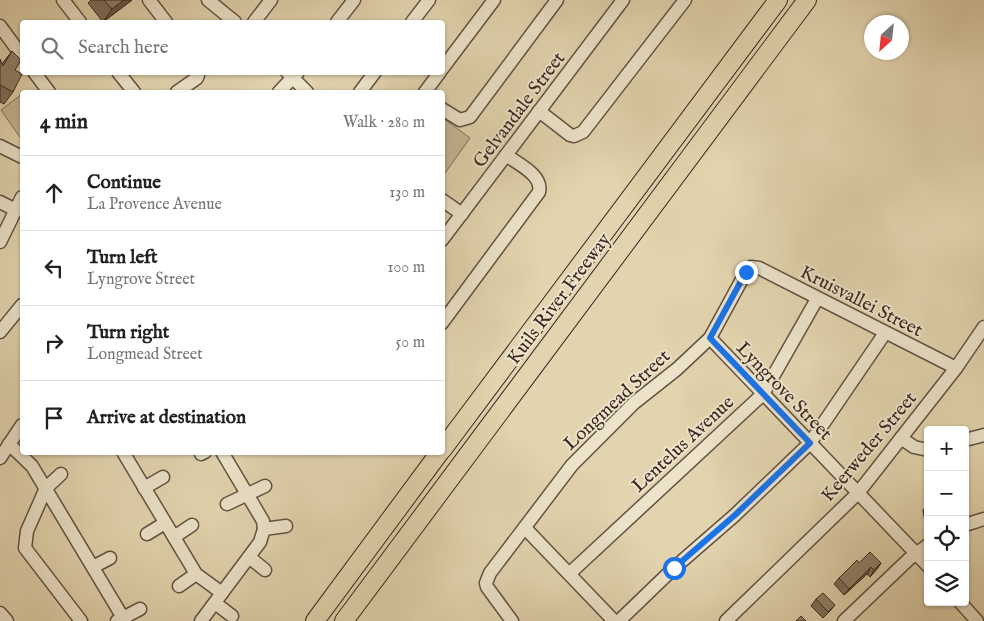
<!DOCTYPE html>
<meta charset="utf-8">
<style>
body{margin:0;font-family:"IM FELL English",serif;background:#f6f6f6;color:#202124}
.controls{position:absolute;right:15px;bottom:15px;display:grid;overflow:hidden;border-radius:5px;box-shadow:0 1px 4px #0004}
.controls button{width:45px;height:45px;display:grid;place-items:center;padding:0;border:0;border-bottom:1px solid #e0e0e0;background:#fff;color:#202124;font:25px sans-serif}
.compass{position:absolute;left:864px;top:15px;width:45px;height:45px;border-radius:50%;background:#fff;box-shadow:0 1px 4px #0004;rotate:207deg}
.stop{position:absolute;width:15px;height:15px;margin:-11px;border:4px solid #1a73e8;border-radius:50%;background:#fff}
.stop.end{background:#1a73e8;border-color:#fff;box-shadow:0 1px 5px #0008}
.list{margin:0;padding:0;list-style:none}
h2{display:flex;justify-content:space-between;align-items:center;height:65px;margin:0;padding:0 20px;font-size:21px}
h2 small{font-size:16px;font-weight:400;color:#757577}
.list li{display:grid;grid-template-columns:32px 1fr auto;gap:15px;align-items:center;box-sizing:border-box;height:75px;padding:0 20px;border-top:1px solid #e0e0e0}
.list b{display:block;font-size:19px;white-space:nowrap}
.list p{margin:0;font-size:16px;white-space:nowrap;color:#757577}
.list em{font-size:16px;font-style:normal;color:#757577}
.icon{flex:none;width:28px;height:28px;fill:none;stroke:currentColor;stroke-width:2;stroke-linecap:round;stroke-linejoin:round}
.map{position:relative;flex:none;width:984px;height:621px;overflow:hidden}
.search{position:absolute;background:#fff;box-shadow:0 1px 4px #0004;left:20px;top:20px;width:425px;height:55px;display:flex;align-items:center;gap:12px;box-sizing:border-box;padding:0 18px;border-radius:5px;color:#757577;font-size:19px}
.panel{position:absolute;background:#fff;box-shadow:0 1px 4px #0004;left:20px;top:90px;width:425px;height:365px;border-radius:5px}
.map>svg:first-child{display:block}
</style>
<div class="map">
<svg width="984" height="621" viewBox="0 0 984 621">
<rect width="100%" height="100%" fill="#e2d4ae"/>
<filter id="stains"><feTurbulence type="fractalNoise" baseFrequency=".004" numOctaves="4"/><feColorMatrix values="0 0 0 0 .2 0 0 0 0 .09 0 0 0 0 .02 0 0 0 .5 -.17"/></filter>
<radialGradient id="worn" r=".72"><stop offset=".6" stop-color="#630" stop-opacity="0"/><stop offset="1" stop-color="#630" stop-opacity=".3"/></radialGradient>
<g fill="#c5b796" stroke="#7e6f5c">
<path d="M 22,94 L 22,140 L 1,110 Z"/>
<path d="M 443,118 L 470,138 L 443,176 Z"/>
</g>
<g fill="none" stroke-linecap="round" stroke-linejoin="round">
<g stroke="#625244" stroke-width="15">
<g id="minor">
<path d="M 63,0 L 80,22"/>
<path d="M 149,0 L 166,22"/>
<path d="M 208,0 L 235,22"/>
<path d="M 254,22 L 271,0"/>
<path d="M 337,22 L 354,0"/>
<path d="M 412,22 L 429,0"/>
<path d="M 0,26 L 22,56"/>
<path d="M 442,69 L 494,0"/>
<path d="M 34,72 L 49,92"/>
<path d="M 118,72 L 134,92"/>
<path d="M 287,72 L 307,92"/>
<path d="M 177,92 L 197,78 L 199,72"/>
<path d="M 279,92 L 298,72"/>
<path d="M 360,92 L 375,72"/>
<path d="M 425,92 L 440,72"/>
<path d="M 442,109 L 460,120 L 470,117 L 557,0"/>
<path d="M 539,111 L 570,135 L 574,136 L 583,132 L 685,0"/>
<path d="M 0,146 L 22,157"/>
<path d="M 442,200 L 462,214"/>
<path d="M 0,202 L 16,210"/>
<path d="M 442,240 L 623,0"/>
<path d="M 0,242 L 22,197"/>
<path d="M 442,323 L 539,192 C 543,175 518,164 506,155"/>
<path d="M 0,332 L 22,305"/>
<path d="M 710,338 L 928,566"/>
<path d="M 901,438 L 914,447 L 928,450"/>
<path d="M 965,440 L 984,435"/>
<path d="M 9,444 L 32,466 L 125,621"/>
<path d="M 123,452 L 196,574 L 222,593"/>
<path d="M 201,454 L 205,452"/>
<path d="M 0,458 L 22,425"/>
<path d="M 61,474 L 46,488 L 27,531 L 25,548 L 81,621"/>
<path d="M 144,488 L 163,477"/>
<path d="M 227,504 L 265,486"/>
<path d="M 965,525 L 984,519"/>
<path d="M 525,528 L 614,621"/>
<path d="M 264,529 L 286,526"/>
<path d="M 147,534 L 165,523"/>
<path d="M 174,537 L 192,525"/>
<path d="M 249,557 L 265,570"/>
<path d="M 93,567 L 110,558"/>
<path d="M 569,574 L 763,394 L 817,299"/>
<path d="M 179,586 L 196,574"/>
<path d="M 960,602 L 977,621"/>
<path d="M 215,603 L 232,616"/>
<path d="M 0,613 L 7,621"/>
<path d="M 117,621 L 140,609"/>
<path d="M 201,621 L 260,542 L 264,529 L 263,521 L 222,452"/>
<path d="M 512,621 L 487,587 L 486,583 L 490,573 L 572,465 L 634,403 L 677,369 L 710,338 L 746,272 L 751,267 L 759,268 L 956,368"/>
<path d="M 619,621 L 674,568 L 735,515 L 810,443 L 885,333"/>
<path d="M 726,621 L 858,493 L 956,368 L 984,327"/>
<path d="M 844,621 L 909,559 L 928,545"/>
</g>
</g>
<g stroke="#382721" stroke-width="20">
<g id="highway">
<path d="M 442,450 L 778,0"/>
<path d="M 315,621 L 440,452"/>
<path d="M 344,621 L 807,0"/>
</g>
</g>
<use href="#minor" stroke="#ece3ca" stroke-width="12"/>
<use href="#highway" stroke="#e2d4ae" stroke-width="18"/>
</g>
<g fill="#7c6f5b" stroke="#382721">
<path d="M 91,0 L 132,0 L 103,22 L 88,3 Z"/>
<path d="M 12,51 L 15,70 L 13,92 L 4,104 L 0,102 L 0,59 L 2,64 Z"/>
<path d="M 928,504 L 928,522 L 925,522 L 923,510 Z"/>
<path d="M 859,563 L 881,563 L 877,569 L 870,577 L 867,574 L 844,595 L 834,584 L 839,578 Z"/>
<path d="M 816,599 L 835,605 L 830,611 L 823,618 L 811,606 Z"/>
</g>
<g fill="#655a4a" stroke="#382721">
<path d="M 124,0 L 132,0 L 103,22 L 112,9 Z"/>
<path d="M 881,563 L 877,569 L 870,577 L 874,570 Z"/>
<path d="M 871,567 L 867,574 L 844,595 L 849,589 Z"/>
</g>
<g fill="#90816a" stroke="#382721">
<path d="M 104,0 L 124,0 L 112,9 Z"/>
<path d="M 12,51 L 21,60 L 15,70 L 22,74 L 13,92 L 0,85 L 0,59 L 3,66 Z"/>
<path d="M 870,552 L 881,563 L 874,570 L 871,567 L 849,589 L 839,578 L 857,560 L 859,563 Z"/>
<path d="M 823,593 L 835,605 L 828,612 L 816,599 Z"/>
<path d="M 801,616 L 806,621 L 796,621 Z"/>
</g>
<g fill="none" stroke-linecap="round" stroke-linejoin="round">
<path stroke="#1a73e8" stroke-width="6" d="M 674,568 L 735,515 L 810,443 L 710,338 L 746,272"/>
</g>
<g text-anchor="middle" stroke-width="4" stroke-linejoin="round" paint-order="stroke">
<g font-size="19" fill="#382721" stroke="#ece3ca">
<text transform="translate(518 109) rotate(-53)" y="7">Gelvandale Street</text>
<text transform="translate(558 298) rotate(-53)" y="7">Kuils River Freeway</text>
<text transform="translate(862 300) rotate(27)" y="7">Kruisvallei Street</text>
<text transform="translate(785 390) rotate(46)" y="7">Lyngrove Street</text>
<text transform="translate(616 399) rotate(-43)" y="7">Longmead Street</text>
<text transform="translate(682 443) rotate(-43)" y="7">Lentelus Avenue</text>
<text transform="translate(868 446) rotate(-50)" y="7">Keerweder Street</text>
</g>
</g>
<rect width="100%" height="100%" filter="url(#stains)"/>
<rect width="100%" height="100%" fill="url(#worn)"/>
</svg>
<div class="controls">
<button>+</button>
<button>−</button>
<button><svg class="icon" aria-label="locate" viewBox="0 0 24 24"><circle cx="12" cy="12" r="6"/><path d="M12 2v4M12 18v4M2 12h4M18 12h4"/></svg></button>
<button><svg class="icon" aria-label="layers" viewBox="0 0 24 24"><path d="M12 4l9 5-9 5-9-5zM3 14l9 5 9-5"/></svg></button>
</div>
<svg class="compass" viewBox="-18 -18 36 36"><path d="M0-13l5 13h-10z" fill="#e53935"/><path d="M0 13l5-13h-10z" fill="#757577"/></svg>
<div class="stop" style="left:674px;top:568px"></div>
<div class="stop end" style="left:746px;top:272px"></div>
<div class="search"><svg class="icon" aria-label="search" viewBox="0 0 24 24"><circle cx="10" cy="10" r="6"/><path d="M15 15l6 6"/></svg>Search here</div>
<section class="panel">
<h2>4 min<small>Walk · 280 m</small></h2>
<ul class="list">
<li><svg class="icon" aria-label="ahead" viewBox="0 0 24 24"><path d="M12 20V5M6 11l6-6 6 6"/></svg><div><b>Continue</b><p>La Provence Avenue</p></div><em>130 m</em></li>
<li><svg class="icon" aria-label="left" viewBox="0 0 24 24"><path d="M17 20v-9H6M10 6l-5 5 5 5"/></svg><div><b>Turn left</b><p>Lyngrove Street</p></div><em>100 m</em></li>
<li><svg class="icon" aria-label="right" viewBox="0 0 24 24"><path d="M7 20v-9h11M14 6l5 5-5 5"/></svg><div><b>Turn right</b><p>Longmead Street</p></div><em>50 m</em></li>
<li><svg class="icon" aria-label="arrive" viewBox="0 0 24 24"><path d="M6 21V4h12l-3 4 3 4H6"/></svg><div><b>Arrive at destination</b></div></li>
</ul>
</section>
</div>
